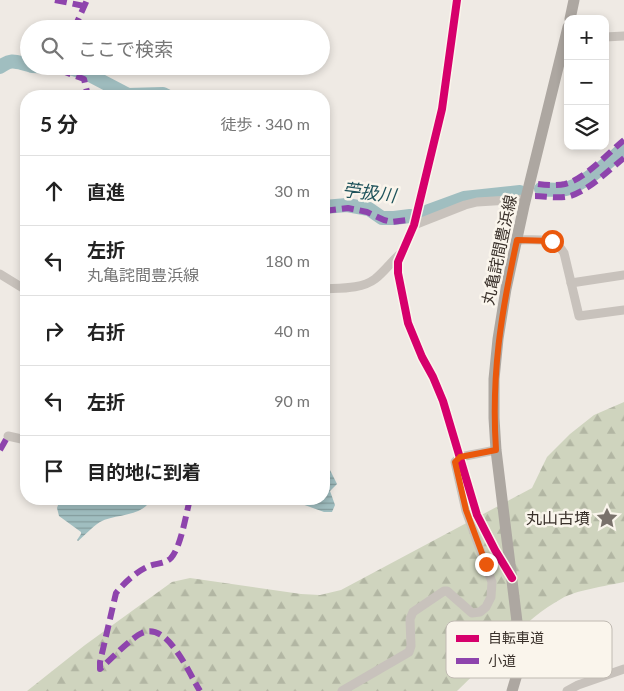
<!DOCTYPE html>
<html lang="ja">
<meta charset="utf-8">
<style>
body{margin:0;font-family:Lato,"Noto Sans JP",sans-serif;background:#f2f2f2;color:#222}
.controls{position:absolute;right:15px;top:15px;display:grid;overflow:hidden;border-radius:10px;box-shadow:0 2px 8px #0003}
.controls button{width:45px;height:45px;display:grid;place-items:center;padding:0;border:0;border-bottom:1px solid #e0e0e0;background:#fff;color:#222;font:25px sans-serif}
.stop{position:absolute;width:15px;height:15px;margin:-11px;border:4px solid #ea580c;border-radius:50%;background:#fff}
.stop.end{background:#ea580c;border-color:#fff;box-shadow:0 1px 5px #0008}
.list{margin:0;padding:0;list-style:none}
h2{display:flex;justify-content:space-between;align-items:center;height:65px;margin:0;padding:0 20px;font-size:21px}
h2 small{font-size:16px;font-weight:400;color:#767676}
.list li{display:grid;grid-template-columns:32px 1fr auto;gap:15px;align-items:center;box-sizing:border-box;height:70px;padding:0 20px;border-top:1px solid #e0e0e0}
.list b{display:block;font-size:19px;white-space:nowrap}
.list p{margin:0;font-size:16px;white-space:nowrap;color:#767676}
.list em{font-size:16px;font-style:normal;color:#767676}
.icon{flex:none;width:28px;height:28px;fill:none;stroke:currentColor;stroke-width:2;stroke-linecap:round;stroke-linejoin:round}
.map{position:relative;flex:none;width:624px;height:691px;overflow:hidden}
.search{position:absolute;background:#fff;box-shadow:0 2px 8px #0003;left:20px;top:20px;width:310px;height:55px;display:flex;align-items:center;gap:12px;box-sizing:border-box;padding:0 18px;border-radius:28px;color:#767676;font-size:19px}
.panel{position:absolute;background:#fff;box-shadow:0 2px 8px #0003;left:20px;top:90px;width:310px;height:415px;border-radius:20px}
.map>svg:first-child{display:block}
</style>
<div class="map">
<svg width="624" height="691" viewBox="0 0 624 691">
<defs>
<pattern id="forest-firs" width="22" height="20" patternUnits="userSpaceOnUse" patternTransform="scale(1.25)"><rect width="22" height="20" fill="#cfd4be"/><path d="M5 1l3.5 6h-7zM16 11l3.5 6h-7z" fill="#b2b6a3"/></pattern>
<pattern id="water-rules" width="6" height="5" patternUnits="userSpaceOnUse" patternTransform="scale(1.25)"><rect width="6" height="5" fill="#a0bec0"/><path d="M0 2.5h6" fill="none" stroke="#839b9c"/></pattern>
</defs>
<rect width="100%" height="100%" fill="#efeae4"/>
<path fill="url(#forest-firs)" d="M 624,402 L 624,582 C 606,586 576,590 561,599 C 524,619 488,662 457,691 L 27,691 L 85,645 L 172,582 L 190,578 L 301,594 L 320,595 L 341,590 L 532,488 L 547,457 L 570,434 L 594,415 Z"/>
<g fill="url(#water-rules)">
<path d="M 324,458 L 337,484 L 330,491 L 335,505 L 332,512 L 324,512 L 288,499 L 324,499 Z"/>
<path d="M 60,499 L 150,499 L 150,501 C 141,517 114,514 100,522 C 92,527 85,535 78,541 L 77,540 L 81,534 L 81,532 L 59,516 L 57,508 Z"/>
</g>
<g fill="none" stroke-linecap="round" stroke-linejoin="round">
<g stroke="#a0bec0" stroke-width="14">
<path d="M 32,66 L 70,68 L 86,73 L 128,95 L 163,94 L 167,96"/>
<path d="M 0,67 C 12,58 16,62 29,65"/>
<path d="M 541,189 C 550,190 560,191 569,188 C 589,181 608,162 624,148"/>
<path d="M 324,207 L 347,205 L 369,209 L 382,218 L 394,218 L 410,216"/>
<path d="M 423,213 L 464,198 L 520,192"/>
</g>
<g stroke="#c8c2bc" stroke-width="9">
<path d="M 457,0 L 442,109 L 414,225 L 398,262 L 398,273 L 408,323 L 422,357 L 433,377 L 443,401 L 477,515 L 495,550 L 511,575"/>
<path d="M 605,37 L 624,36"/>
<path d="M 414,225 L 465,205 L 477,202 L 526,199"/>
<path d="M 517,240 C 534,240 554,236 564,253 L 579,316 L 624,310"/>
<path d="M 0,274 L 26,290"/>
<path d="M 571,283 L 624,275"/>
<path d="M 324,289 C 340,288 362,289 375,279 C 384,272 392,261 401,253"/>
<path d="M 8,436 L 26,440"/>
<path d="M 342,691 L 409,652 L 411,646 L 410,619 L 413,612 L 444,591 L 447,591 L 472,613 L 480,612 L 486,607 L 491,597 L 492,582 L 466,511 L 455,462 L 460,457 L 496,450"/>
<path d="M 567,691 L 578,685 L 624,669"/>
</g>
<g stroke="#ada7a1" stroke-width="11">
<path d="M 570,19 L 574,0"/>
<path d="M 512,691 L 518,671 L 519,638 L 496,450 L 494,418 L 494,379 L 498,339 L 506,289 L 524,206 L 568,27"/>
</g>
<g stroke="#8e44ad" stroke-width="6" stroke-dasharray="12 6" stroke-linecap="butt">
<path d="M 55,0 L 84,6"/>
<path d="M 74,29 L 87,0"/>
<path d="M 65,66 L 65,72 L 84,79 L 88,96"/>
<path d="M 538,184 C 546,185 556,186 565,184 C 585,179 608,153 624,140"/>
<path d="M 535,196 C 546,196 558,199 570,196 C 588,191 609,170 624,158"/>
<path d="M 324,211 L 348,208 L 367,212 L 384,220 L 392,222 L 415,219"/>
<path d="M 0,450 L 8,436"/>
<path d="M 190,499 C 186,514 181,547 171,558 C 165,564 157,563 149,566 C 137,571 124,583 116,593 L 100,662 L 100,669 C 110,660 132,637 142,633 C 168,621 189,674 200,691"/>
</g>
<g stroke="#faf5ec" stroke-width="11">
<path id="cycleway" d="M 457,0 L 442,109 L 414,225 L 398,262 L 398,273 L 408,323 L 422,357 L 433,377 L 443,401 L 477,515 L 495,550 L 512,578"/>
</g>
<use href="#cycleway" stroke="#d6006c" stroke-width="8"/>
</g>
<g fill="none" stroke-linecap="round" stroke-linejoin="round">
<path stroke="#ea580c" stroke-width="6" d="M 486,564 L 466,510 L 455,462 L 460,457 L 496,450 C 491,375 501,313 517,240 L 552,241"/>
</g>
<defs>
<g id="sight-bare" transform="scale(1.725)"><path d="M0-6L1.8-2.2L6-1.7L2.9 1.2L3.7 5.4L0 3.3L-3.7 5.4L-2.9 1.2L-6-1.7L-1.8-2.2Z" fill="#79716b" stroke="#faf5ec" stroke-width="2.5" paint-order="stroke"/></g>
</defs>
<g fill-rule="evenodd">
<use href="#sight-bare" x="607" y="518"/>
</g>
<g text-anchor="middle" stroke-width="5" stroke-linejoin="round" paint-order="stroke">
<g font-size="16" fill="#39302a" stroke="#faf5ec">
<text transform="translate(499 250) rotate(-78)" y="6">丸亀詫間豊浜線</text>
</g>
<g font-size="16" fill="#39302a" stroke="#faf5ec" text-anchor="end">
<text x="590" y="524">丸山古墳</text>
</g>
<g font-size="18" font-style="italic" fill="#1f535b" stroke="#faf5ec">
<text transform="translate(369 193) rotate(7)" y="6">苧扱川</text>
</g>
</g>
<rect x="446" y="621" width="166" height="57" rx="8" fill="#faf5ec" stroke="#c0bab2" stroke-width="1"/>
<rect x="456" y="635" width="23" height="7" fill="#d6006c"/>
<rect x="456" y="658" width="23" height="6" fill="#8e44ad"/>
<g font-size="14" fill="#39302a">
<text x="488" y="643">自転車道</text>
<text x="488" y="666">小道</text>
</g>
</svg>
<div class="controls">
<button>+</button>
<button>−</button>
<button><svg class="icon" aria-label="layers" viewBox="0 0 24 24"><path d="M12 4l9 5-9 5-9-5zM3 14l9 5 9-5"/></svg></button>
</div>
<div class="stop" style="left:552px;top:241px"></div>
<div class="stop end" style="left:486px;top:564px"></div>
<div class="search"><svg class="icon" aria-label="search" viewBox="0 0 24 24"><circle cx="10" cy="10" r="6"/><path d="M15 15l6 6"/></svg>ここで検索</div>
<section class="panel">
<h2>5 分<small>徒歩 · 340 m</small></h2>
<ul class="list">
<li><svg class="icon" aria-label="ahead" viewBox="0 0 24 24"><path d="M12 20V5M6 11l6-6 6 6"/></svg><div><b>直進</b></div><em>30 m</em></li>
<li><svg class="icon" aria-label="left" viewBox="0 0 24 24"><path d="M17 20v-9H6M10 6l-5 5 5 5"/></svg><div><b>左折</b><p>丸亀詫間豊浜線</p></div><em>180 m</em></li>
<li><svg class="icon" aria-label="right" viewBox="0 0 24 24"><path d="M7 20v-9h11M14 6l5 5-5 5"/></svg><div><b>右折</b></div><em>40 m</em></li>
<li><svg class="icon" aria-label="left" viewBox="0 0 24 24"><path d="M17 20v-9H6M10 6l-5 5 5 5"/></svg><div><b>左折</b></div><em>90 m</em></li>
<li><svg class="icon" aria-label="arrive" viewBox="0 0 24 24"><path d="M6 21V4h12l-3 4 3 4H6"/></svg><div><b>目的地に到着</b></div></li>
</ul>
</section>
</div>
